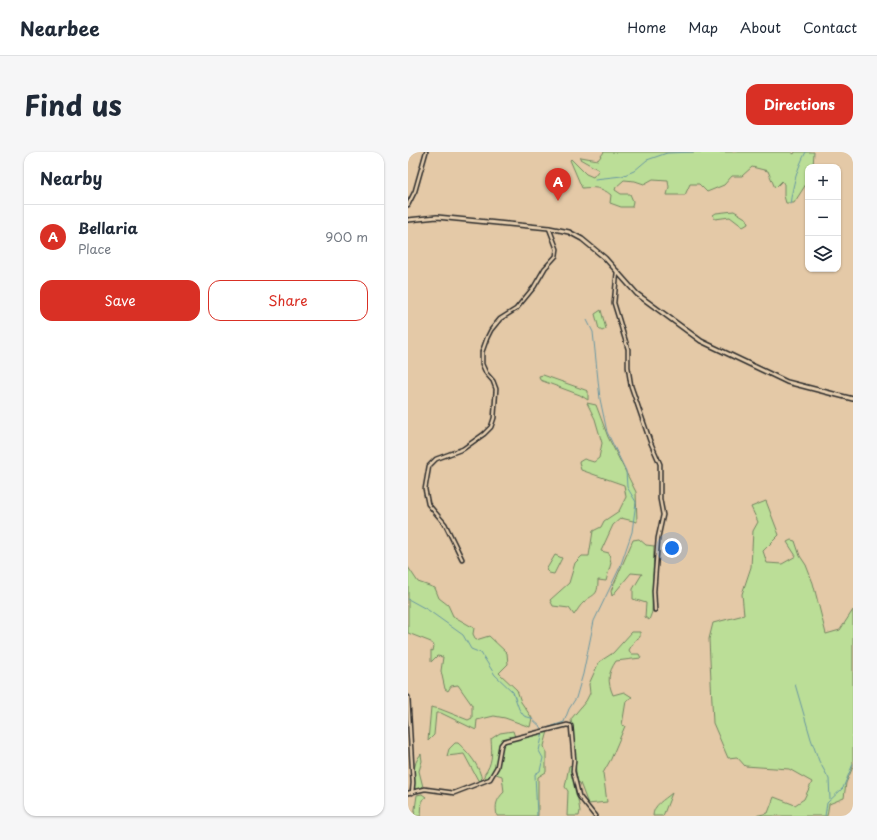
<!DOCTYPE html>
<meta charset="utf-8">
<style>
body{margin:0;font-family:"Playpen Sans",sans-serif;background:#f6f6f7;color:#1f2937}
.controls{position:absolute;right:12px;top:12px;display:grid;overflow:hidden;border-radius:8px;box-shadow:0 1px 3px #0004}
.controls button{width:36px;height:36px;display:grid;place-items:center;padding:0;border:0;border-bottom:1px solid #e0e1e3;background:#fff;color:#1f2937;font:20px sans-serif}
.you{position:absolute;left:264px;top:396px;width:14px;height:14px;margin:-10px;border:3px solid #fff;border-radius:50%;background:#1a73e8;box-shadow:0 0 0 6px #1a73e833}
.badge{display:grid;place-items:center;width:26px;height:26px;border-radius:50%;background:#d93025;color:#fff;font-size:13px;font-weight:700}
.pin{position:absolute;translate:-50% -33px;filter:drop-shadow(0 1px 2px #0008)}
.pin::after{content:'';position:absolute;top:21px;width:14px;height:12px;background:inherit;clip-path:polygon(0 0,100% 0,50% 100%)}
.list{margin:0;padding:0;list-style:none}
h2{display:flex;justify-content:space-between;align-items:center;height:52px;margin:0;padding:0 16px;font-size:17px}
h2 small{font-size:13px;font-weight:400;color:#747a83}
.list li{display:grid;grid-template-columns:26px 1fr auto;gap:12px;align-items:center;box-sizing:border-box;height:64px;padding:0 16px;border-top:1px solid #e0e1e3}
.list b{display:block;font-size:15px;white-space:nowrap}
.list p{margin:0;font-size:13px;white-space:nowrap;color:#747a83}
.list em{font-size:13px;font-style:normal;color:#747a83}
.actions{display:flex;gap:8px;padding:12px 16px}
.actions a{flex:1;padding:9px 0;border:1px solid #d93025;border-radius:12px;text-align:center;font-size:14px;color:#d93025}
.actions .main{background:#d93025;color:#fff}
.icon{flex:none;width:22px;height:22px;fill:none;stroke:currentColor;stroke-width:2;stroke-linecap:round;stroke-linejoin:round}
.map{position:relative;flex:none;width:445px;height:664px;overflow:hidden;border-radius:12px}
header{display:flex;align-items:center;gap:24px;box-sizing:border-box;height:56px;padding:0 20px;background:#fff;border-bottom:1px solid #e0e1e3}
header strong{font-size:19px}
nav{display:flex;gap:22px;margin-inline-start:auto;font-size:14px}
.intro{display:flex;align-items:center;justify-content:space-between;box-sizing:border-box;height:96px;padding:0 24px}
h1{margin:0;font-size:28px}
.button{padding:10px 18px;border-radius:12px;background:#d93025;color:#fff;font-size:14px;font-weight:700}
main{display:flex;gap:24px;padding:0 24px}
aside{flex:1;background:#fff;border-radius:12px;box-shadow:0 1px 3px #0004}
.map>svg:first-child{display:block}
</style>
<header>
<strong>Nearbee</strong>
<nav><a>Home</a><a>Map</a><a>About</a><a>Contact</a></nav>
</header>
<div class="intro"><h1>Find us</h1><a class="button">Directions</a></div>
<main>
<aside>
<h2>Nearby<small></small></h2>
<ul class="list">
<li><span class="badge">A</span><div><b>Bellaria</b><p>Place</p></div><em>900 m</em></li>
</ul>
<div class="actions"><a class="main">Save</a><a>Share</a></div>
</aside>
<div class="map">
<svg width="445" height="664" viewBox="0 0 445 664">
<rect width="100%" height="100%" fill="#e4c9a7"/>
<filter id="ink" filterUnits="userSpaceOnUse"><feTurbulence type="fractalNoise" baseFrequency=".025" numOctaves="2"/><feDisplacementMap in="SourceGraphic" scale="8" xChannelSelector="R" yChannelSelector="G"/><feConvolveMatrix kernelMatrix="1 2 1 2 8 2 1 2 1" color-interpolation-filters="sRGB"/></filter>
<g filter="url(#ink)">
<g fill="#bbde97" stroke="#738461">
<path d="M 196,0 L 383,0 L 386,2 L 387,0 L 406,0 L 405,15 L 400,15 L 400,29 L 386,51 L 378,51 L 376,44 L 376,32 L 374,29 L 367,36 L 360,19 L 344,15 L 334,24 L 324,24 L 316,33 L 299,40 L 291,32 L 282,32 L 277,43 L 259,43 L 261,35 L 260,28 L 245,27 L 236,32 L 227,29 L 216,28 L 208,35 L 207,38 L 213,42 L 222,42 L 225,49 L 224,55 L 213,55 L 202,51 L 203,43 C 194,35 185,35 174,36 L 162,8 L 163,7 L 178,22 L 185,25 L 191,18 L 172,7 L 173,5 L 190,8 Z"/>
<path d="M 326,59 L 339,67 L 340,72 L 335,75 L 322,65 L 307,67 L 305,63 L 308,61 Z"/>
<path d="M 193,158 L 198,177 L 194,179 L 191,177 L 187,162 Z"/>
<path d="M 135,223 L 180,239 L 180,248 L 172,243 L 132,228 L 131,224 Z"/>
<path d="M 179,251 L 188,253 L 200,285 L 228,340 L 229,370 L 213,366 L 205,373 L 193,399 L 201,401 L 203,411 L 198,429 L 190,428 C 190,445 186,441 176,450 C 172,453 169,459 166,463 L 161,456 L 145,454 L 142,448 L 161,431 L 167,411 L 174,404 L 181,404 L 185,379 L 193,375 L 196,369 L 211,359 L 218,345 L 216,333 L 173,318 L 171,310 L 176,307 L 186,310 L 191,306 L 194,291 L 187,267 Z"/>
<path d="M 358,349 L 371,383 L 355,399 L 359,411 L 374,412 L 388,404 L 379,390 L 383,388 L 387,389 L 392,404 L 398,413 L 405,431 L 418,482 L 432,478 L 445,458 L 445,615 L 438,631 L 436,646 L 421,652 L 419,664 L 347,664 L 360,661 L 366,645 L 387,653 L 396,647 L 404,630 L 381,617 L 337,614 L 329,605 L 320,606 L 305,571 L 301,487 L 305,471 L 336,463 L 334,442 L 343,415 L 345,379 L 350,370 L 343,355 Z"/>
<path d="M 231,387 L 238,393 L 246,394 L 244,460 L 241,468 L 237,465 L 238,451 L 225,447 L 225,437 L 234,422 L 223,421 L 204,444 L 203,439 L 225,388 Z"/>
<path d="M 147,403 L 154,406 L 146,422 L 141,421 L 138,418 Z"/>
<path d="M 0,415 L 10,430 L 27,436 L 31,446 L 40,453 L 45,464 L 66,476 L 65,482 L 68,488 L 81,484 L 99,501 L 100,512 L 91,521 L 109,538 L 113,550 L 124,566 L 122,575 L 97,566 L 86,564 L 69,568 L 68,578 L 33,561 L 28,561 L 26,583 L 20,589 L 23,555 L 32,557 L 60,568 L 64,566 L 64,553 L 50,533 L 43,534 L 40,539 L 37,537 L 33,519 L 35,505 L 29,504 L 23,510 L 23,498 L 25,499 L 26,494 L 23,490 L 0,481 Z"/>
<path d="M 224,480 L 232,480 L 232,485 L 227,488 L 221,498 L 223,502 L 231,502 L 233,506 L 208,509 C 200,521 199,529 205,543 L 216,540 L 224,545 L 218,549 L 214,573 L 217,574 L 203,607 L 195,621 L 199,650 L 180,652 L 172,631 L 169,630 L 163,567 L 178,549 L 182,541 L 181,532 L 191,510 L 205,501 Z"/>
<path d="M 105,579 L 107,585 L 93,590 L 87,616 L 81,627 L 78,627 L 76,623 C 85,611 84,602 83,587 L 92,581 Z"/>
<path d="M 140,579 L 136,594 L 138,600 L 138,620 L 130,625 L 130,664 L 89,664 C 87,653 88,648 96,640 L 94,624 L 88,622 L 95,593 L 99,590 Z"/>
<path d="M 47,591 L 50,591 C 61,601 72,614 74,629 L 71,630 L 56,602 L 39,604 L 41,597 Z"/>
<path d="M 13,602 L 14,609 L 11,619 L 15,635 L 5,640 C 7,626 3,613 13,602 Z"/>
<path d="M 164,613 L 172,659 L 171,664 L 159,664 L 160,639 L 157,635 L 161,614 Z"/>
<path d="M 264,641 L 255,664 L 245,664 C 245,653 256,648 264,641 Z"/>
<path d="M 14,642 L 18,645 L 14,648 L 13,664 L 6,664 L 9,643 Z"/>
</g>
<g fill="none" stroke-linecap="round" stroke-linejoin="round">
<g stroke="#6997a2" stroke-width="1">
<path d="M 187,27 L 214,24 L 226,19 L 239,8 L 259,1 L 285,0"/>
<path d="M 382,52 C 385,33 389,16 398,0"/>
<path d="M 0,447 L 20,458 L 55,483 L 63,497 L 73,501 L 87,523 L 105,540 L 111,557 L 116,564 L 123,566 L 135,577"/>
<path d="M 387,532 L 403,587 L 411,609 L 421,627 L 422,647"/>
<path d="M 136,577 L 156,570 L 161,557 L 168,546 L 175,522 L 186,469 L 212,415 L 224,380 L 228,350 L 219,335 L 218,319 L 199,280 L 192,247 L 185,180 L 179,168"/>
<path d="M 129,664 L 127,622 L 132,619 L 135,606 L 131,599 L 135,580"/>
<path d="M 417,664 L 419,651 L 435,636 L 445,612"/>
</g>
<g stroke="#2b2b2b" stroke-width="5.5">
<g id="street">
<path d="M 0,53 L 7,39 L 18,0"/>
<path d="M 209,119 L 206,151 L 220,197 L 220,215 L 223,234 L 242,289 L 252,312 L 252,347 L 255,363 L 250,386 L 246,439 L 247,458"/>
<path d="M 54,407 L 37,372 L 20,352 L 17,337 L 21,314 L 28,307 L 55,297 L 76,282 L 83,275 L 86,266 L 88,237 L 85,229 L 78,221 L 74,212 L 74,200 L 79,186 L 83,178 L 92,167 L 108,157 L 126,135 L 137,116 L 148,104 L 149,97 L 141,76"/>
<path d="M 0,545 L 5,631 L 4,641"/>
<path d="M 0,641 L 17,637 L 46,641 L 82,627 L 89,615 L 93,593 L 96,589 L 159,573 L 163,574 L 166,608 L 165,619 L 171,644 L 187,664"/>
</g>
</g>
<g stroke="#2b2b2b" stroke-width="6">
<path id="secondary" d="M 0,68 L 29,65 L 141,76 L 161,80 L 174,87 L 197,106 L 229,142 L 293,189 L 379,230 L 445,247"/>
</g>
<use href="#street" stroke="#e8d0b0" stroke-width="2.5"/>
<use href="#secondary" stroke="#e8d0b0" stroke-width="3"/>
</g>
</g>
</svg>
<div class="controls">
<button>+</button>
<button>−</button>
<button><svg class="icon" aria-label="layers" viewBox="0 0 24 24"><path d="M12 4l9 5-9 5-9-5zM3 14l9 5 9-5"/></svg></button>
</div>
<div class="you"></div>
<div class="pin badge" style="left:150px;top:49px">A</div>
</div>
</main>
